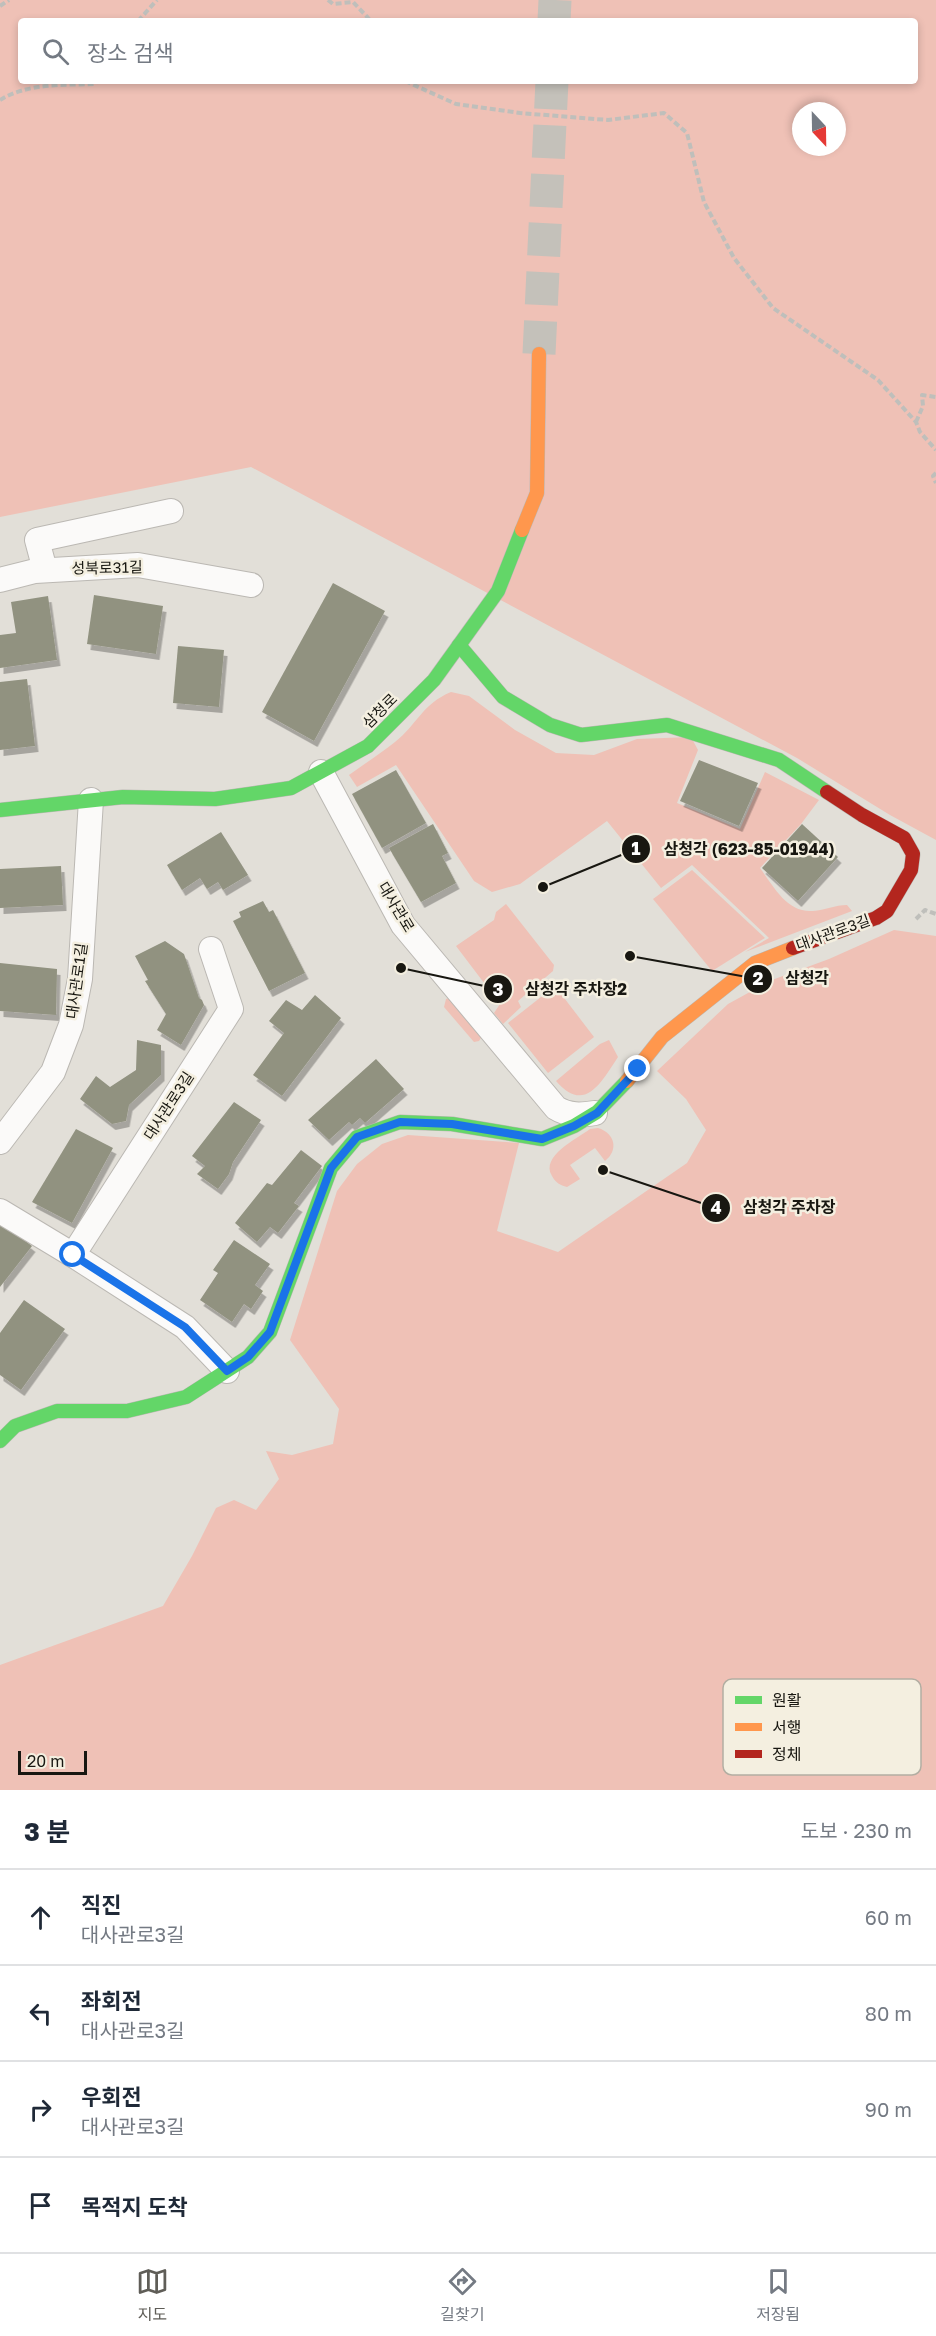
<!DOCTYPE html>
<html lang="ko">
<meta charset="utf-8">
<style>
body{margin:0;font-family:"Golos Text","Noto Sans KR",sans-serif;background:#f2f2f3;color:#1f2937}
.compass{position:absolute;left:792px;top:102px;width:54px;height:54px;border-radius:50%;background:#fff;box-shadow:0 3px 9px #0003;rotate:158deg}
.scale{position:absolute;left:18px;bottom:15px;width:69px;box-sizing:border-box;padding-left:6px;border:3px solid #181711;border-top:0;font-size:16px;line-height:21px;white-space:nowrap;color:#181711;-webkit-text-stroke:4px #f4efe0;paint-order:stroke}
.stop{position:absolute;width:18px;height:18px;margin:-14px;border:4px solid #1a73e8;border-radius:50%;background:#fff}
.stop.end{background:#1a73e8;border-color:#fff;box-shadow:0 2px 6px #0008}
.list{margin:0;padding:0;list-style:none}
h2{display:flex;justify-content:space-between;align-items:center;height:78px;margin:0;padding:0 24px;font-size:26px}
h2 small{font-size:20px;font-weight:400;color:#747a83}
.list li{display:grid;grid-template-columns:39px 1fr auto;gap:18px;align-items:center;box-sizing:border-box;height:96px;padding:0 24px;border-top:2px solid #e0e1e3}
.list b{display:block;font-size:22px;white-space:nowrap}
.list p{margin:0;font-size:20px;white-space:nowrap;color:#747a83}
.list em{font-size:20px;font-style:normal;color:#747a83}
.icon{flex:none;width:33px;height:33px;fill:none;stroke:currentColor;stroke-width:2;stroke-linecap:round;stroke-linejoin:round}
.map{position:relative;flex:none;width:936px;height:1790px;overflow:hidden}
.search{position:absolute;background:#fff;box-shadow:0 3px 9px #0003;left:18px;right:18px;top:18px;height:66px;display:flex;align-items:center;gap:15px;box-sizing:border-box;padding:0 21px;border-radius:6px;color:#747a83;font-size:22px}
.sheet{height:462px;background:#fff}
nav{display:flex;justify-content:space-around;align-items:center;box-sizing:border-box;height:84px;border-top:2px solid #e0e1e3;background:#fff;font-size:16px;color:#747a83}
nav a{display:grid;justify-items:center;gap:3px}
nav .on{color:#5f5d57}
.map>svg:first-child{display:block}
</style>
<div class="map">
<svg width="936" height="1790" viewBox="0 0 936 1790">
<defs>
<filter id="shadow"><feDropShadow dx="3.5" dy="6" stdDeviation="0" flood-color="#0004"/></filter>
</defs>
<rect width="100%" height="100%" fill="#e2dfd8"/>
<g fill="#efc1b6" fill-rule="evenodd">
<path d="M 0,0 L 936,0 L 936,840 L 890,815 L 797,758 L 251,467 L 0,517 ZM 21,21 L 915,21 L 915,81 L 21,81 ZM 801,111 L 837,111 L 837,147 L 801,147 Z"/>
<path d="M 451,692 L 469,696 L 515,730 L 556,753 L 594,755 L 637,739 L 691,737 L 698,750 L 677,803 L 740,829 L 765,772 L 819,800 L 801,824 L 760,868 C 774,887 787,913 813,911 C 825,910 835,905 847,905 L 852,911 L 745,952 L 769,938 L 692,865 L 661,888 L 607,821 L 520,884 L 492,892 L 474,881 L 396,765 L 357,787 L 349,775 C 364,764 380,754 395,742 C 417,725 422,704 451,692 Z"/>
<path d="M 692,870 L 765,938 L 712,971 L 653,899 Z"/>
<path d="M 506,904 L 554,965 L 553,971 L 518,1001 L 521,1007 L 503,1024 L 494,1013 L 500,1004 L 456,946 L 494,920 L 496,912 Z"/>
<path d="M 894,930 L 936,936 L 936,1790 L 0,1790 L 0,1665 L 163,1606 L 192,1556 L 216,1508 L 234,1500 L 256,1510 L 279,1479 L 266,1451 L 292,1455 L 333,1444 L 339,1409 L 290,1340 L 337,1191 L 357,1164 L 382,1144 L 408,1135 L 519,1143 L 497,1231 L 558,1252 L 687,1163 L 706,1130 L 686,1099 L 657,1071 L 728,1004 L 772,980 L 829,959 Z"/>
<path d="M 555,986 L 594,1037 L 548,1073 L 508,1023 Z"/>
<path d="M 449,998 L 482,1036 L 479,1041 L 474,1042 L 444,1007 L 446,999 Z"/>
<path d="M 609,1040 L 618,1057 C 602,1081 585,1115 556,1081 L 600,1044 Z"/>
<path d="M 598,1128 C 615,1133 619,1150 605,1161 L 595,1148 L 570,1165 L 580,1179 L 567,1187 C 560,1185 556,1183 552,1176 C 540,1156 577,1139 590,1129 Z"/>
</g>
<g fill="#919280" filter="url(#shadow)">
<path d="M 333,583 L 385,611 L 314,741 L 262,712 Z"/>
<path d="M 94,595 L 163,606 L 156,654 L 87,644 Z"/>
<path d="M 48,596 L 57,660 L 0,668 L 0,635 L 16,633 L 11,602 Z"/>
<path d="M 178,646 L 224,650 L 219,707 L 173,703 Z"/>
<path d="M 27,679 L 35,746 L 0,750 L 0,682 Z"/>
<path d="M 699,760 L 758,783 L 739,826 L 680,801 Z"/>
<path d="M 396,770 L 426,823 L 382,848 L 352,794 Z"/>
<path d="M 433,824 L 448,853 L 442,856 L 456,883 L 421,902 L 389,848 Z"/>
<path d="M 802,824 L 838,857 L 798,901 L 762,868 Z"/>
<path d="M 221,832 L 248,875 L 223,890 L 218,882 L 207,889 L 200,878 L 182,890 L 167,865 Z"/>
<path d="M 61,866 L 63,905 L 0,908 L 0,869 Z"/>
<path d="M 263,901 L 269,912 L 273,910 L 305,973 L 269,991 L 233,921 L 241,917 L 239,912 Z"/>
<path d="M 165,941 L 184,954 L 199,998 L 202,1000 L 204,1005 L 181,1045 L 157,1030 L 166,1014 L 145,981 L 148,980 L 135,956 Z"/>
<path d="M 0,963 L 57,969 L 56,1015 L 0,1011 Z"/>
<path d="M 315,995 L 341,1018 L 282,1096 L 253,1075 L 284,1033 L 269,1021 L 286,1000 L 302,1010 Z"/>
<path d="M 137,1040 L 161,1045 L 161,1075 L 129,1105 L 126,1121 L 112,1124 L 80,1099 L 96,1076 L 110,1087 L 136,1070 Z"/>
<path d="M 376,1059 L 404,1089 L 365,1123 L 360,1118 L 352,1125 L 349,1122 L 329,1140 L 308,1120 Z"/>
<path d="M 234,1102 L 261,1120 L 233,1162 L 229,1174 L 218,1189 L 197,1174 L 205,1166 L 192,1156 Z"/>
<path d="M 76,1129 L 113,1148 L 72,1223 L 32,1202 Z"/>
<path d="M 301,1150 L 322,1166 L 294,1203 L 299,1206 L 278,1233 L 270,1227 L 257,1242 L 235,1223 L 267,1183 L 272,1185 Z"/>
<path d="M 0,1221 L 32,1246 L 0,1287 Z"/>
<path d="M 234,1240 L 270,1264 L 255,1285 L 263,1291 L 251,1309 L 244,1304 L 232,1322 L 200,1300 L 218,1273 L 213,1270 Z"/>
<path d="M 24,1300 L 65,1329 L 21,1390 L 0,1375 L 0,1333 Z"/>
</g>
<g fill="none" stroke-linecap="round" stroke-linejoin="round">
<g stroke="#c4c1ba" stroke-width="33" stroke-dasharray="33 16" stroke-linecap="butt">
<path d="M 554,21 L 555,0"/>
<path d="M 539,354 L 552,81"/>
</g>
<g stroke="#bbb8b3" stroke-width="26">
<g id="street">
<path d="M 45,570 L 37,540 L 171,511"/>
<path d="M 0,580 L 35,571 L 138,565 L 251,585"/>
<path d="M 321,772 L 403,925 L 556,1108 C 569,1116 581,1115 595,1113"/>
<path d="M 0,1142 L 53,1072 L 71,1025 L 80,979 L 91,800"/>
<path d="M 0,1211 L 73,1255 L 185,1327 L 227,1371"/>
<path d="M 73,1255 L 231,1009 L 211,949"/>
</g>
</g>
<g stroke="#bbb8b3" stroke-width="15">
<g id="fast">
<path d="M 459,645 L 503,697 L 550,725 L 581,735 L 667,725 L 779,760 L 827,792"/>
<path d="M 0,810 L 123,797 L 215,799 L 291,788 L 368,746 L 434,680 L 498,591 L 522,530"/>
<path d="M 0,1441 L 15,1426 L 57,1411 L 127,1411 L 186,1397 L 248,1357 L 270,1332 L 331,1168 L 357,1137 L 400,1122 L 452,1124 L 542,1139 L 574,1126 L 597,1112 L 627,1081"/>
</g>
</g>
<g stroke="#bbb8b3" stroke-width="15">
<g id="slow">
<path d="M 522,530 L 537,493 L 539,354"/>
<path d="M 627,1081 L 662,1037 L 755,963 L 793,948"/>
</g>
</g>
<g stroke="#bbb8b3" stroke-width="15">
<path id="jam" d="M 793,948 L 876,918 L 887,911 L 911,870 L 913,854 L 904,838 L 862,815 L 827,792"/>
</g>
<g stroke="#bfbfbb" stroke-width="4" stroke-dasharray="6 3" stroke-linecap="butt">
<path d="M 328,0 L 333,4 L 353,2 L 371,21"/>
<path d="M 0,6 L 9,0"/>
<path d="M 138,21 L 157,0"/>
<path d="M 405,81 L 456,104 L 520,113 L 608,120 L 664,113 L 687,133 L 704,202 L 734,258 L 773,308 L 878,380 L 916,422 L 920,432 L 936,450"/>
<path d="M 0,100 C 27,83 65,85 96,84 L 97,81"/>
<path d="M 916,422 L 923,406 L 922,395 L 936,397"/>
<path d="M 936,473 L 933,476 L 936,483"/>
<path d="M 916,919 L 925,910 L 936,914"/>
</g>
<use href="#street" stroke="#fbfaf9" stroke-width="24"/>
<use href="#fast" stroke="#63d668" stroke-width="14"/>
<use href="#slow" stroke="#ff974d" stroke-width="14"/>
<use href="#jam" stroke="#b3261e" stroke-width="14"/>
</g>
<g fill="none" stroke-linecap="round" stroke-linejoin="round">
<path stroke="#1a73e8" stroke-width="8" d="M 73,1255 L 185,1327 L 227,1371 L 248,1357 L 270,1332 L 331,1168 L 357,1137 L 400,1122 L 452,1124 L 542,1139 L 574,1126 L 597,1113 L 638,1069"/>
</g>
<g text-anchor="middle" stroke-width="5" stroke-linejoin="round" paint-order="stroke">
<g font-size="15" fill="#181711" stroke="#f4efe0">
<text transform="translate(107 568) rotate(-1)" y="5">성북로31길</text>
<text transform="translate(380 711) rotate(-45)" y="5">삼청로</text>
<text transform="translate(396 907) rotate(59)" y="5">대사관로</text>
<text transform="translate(833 933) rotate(-20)" y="5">대사관로3길</text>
<text transform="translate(77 981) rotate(-82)" y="5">대사관로1길</text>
<text transform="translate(169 1106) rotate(-57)" y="5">대사관로3길</text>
</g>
</g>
<rect x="723" y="1679" width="198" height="96" rx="9" fill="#f4efe0" stroke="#b2aea2" stroke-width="1.5"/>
<rect x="735" y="1696" width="27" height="8" fill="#63d668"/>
<rect x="735" y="1723" width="27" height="8" fill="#ff974d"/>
<rect x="735" y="1750" width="27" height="8" fill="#b3261e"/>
<g font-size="16" fill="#181711">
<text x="772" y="1706">원활</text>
<text x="772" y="1733">서행</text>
<text x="772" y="1760">정체</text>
</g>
<path fill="none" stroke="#181711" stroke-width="2" d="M543 887L636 849M630 956L758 979M401 968L498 989M603 1170L716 1208"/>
<g fill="#181711" stroke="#f4efe0" stroke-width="2">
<circle cx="543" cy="887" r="6"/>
<circle cx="630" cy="956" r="6"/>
<circle cx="401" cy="968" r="6"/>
<circle cx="603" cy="1170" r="6"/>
<circle cx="636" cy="849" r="15"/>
<circle cx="758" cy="979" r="15"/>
<circle cx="498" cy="989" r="15"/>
<circle cx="716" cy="1208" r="15"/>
</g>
<g font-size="18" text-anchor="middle" font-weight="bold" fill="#fff">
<text x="636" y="855">1</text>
<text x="758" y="985">2</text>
<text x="498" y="996">3</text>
<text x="716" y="1214">4</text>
</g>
<g font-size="16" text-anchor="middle" font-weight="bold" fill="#181711" stroke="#f4efe0" stroke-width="5" stroke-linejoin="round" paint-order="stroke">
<text x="749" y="855">삼청각 (623-85-01944)</text>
<text x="807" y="984">삼청각</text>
<text x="576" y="995">삼청각 주차장2</text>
<text x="789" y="1213">삼청각 주차장</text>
</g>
</svg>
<svg class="compass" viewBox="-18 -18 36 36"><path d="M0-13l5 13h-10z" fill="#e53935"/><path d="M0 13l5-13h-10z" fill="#747a83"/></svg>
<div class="scale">20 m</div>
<div class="stop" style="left:73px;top:1255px"></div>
<div class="stop end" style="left:638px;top:1069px"></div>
<div class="search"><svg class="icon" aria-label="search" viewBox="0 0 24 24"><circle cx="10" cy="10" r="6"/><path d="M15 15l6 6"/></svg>장소 검색</div>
</div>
<section class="sheet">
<h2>3 분<small>도보 · 230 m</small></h2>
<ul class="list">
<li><svg class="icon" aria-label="ahead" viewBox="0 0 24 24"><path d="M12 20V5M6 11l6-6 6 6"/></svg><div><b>직진</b><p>대사관로3길</p></div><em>60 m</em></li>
<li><svg class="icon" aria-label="left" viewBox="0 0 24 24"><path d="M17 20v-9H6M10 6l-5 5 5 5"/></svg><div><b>좌회전</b><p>대사관로3길</p></div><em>80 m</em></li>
<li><svg class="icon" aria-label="right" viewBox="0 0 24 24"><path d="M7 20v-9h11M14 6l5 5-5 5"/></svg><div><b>우회전</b><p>대사관로3길</p></div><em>90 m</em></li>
<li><svg class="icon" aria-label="arrive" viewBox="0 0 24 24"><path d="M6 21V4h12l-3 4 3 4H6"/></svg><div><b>목적지 도착</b></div></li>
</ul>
</section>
<nav>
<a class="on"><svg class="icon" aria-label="map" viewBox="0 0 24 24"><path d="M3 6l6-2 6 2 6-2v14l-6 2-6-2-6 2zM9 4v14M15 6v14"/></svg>지도</a>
<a><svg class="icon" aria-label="directions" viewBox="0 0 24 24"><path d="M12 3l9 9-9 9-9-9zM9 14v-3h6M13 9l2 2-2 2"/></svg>길찾기</a>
<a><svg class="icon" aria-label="saved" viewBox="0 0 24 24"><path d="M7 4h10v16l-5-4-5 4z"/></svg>저장됨</a>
</nav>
